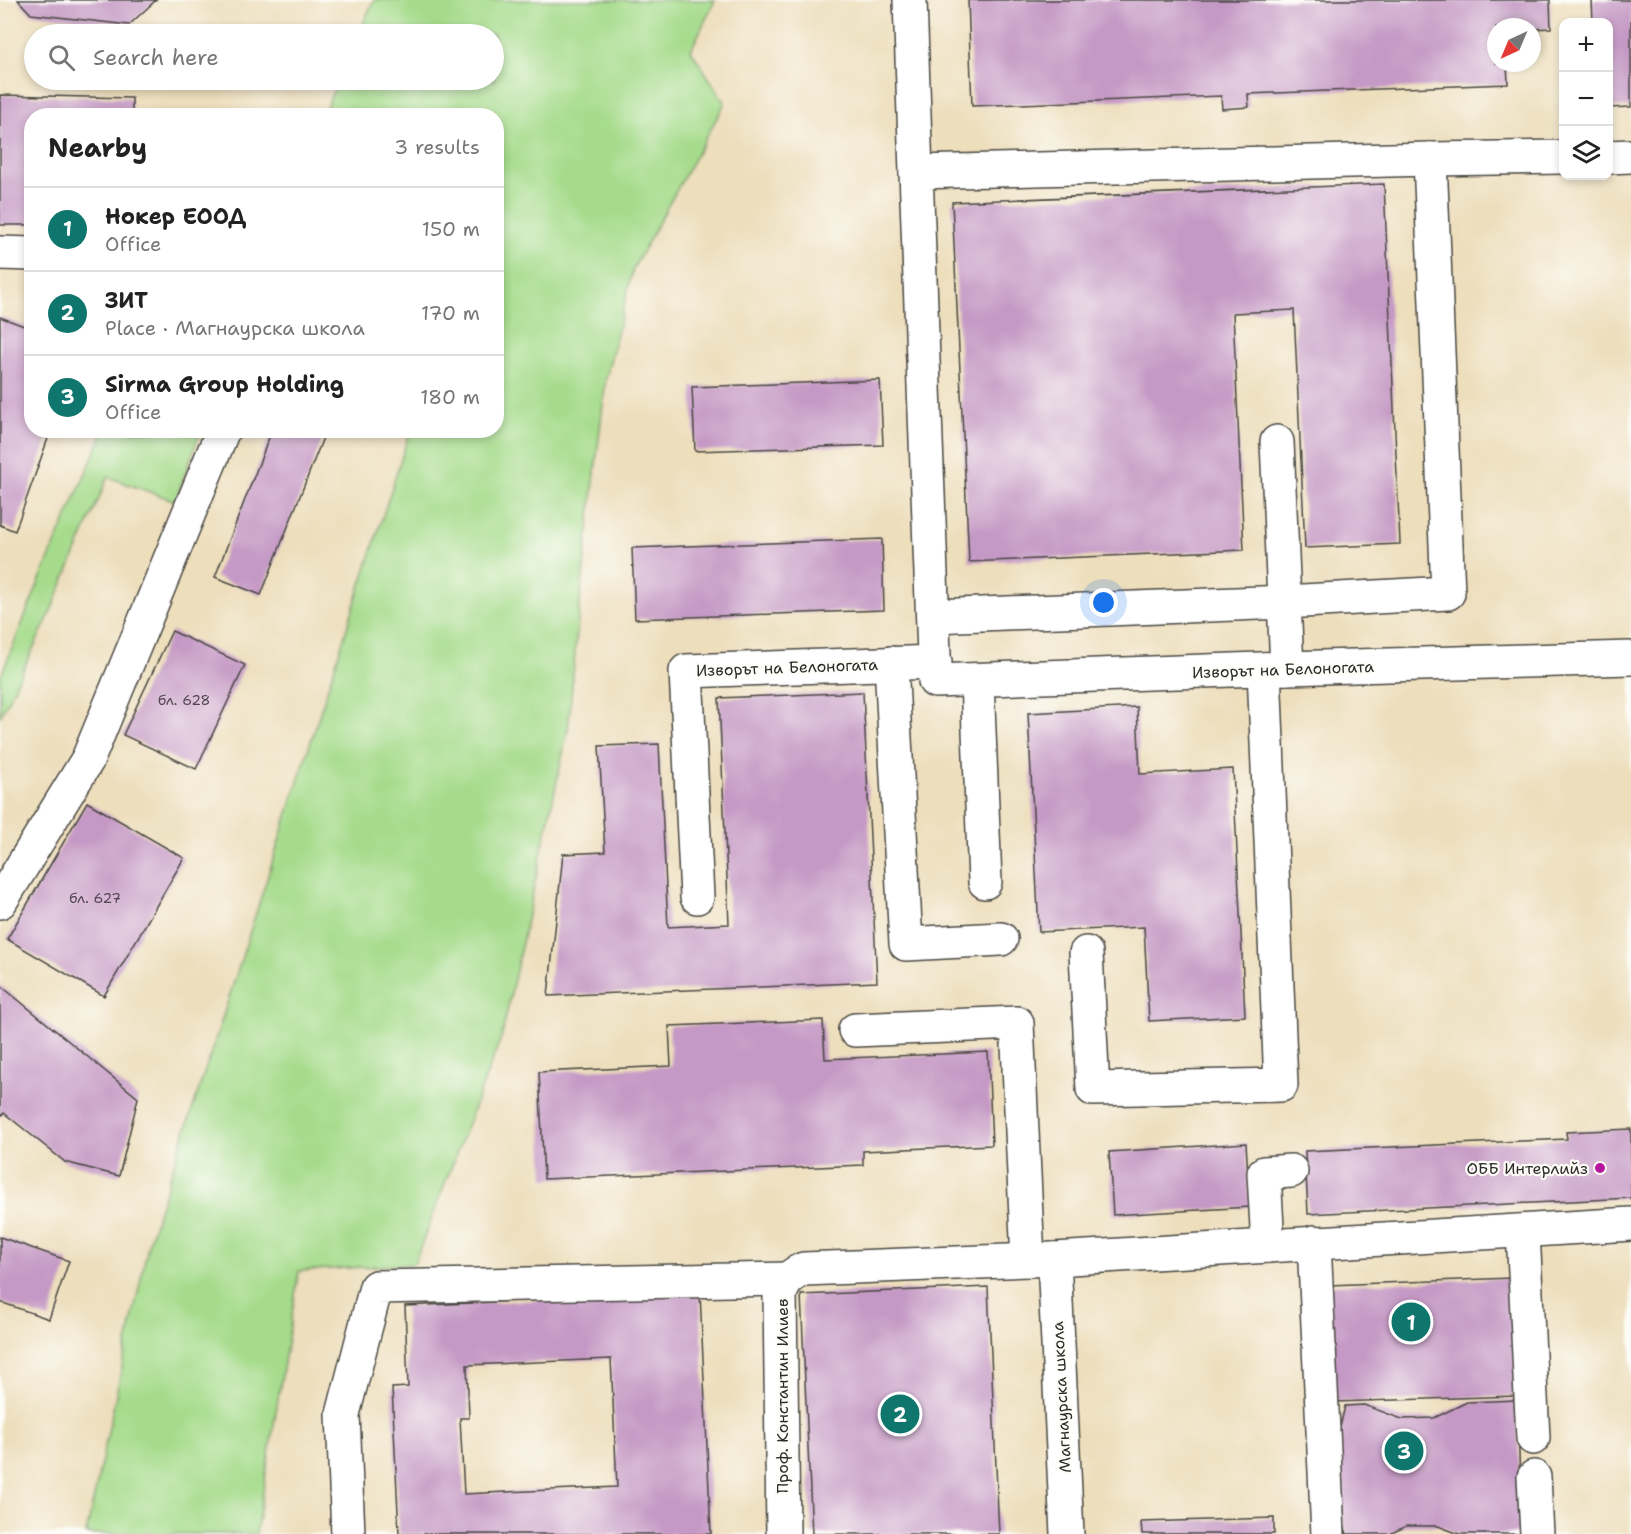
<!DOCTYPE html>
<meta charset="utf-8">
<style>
body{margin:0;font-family:"Shantell Sans",sans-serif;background:#f2f2f2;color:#222}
.controls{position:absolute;right:18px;top:18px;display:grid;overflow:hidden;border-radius:12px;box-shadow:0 3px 9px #0003}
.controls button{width:54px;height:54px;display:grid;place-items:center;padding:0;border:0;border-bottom:2px solid #e0e0e0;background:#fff;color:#222;font:30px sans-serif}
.compass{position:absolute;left:1487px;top:18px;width:54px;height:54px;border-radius:50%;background:#fff;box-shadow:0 3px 9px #0003;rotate:224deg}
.you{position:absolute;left:1104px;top:603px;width:21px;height:21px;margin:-15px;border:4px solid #fff;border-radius:50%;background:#1a73e8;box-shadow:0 0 0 9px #1a73e833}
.badge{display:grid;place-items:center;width:39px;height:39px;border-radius:50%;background:#0f766e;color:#fff;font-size:20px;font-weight:700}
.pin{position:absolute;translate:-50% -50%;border:3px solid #fff;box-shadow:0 2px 6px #0006}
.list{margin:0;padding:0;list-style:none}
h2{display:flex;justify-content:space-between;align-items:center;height:78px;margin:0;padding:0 24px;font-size:26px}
h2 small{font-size:20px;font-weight:400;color:#767676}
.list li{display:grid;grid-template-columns:39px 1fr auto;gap:18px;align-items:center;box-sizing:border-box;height:84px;padding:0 24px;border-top:2px solid #e0e0e0}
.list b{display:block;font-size:22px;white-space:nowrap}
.list p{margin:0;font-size:20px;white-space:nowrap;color:#767676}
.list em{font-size:20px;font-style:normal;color:#767676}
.icon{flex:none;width:33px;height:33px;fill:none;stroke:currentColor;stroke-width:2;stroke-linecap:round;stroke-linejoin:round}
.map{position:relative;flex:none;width:1631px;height:1534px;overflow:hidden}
.search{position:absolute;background:#fff;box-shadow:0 3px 9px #0003;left:24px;top:24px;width:480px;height:66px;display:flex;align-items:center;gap:15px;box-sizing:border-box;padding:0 21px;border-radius:33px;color:#767676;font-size:22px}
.panel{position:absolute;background:#fff;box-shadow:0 3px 9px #0003;left:24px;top:108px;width:480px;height:330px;border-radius:24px}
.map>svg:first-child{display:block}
</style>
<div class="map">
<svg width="1631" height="1534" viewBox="0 0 1631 1534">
<rect width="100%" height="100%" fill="#fdfcf7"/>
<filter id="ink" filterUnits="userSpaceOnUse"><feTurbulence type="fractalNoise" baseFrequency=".0167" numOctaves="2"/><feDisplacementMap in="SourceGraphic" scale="12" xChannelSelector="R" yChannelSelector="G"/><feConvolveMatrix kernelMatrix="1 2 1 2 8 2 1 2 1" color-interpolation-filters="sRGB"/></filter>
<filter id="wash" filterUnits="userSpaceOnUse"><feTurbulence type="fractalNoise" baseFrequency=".008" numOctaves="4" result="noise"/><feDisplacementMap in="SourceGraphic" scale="24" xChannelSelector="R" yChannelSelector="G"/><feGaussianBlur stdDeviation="1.35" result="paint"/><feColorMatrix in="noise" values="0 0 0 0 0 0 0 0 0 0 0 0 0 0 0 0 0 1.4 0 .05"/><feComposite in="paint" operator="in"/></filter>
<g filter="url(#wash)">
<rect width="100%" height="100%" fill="#eddebc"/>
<g fill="#a5db8b" stroke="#68835b" stroke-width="1.5">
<path d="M 374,0 L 715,0 L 691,50 L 725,103 L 633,269 L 606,378 L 578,619 L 568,730 L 502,1035 L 414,1264 L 299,1271 L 256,1534 L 86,1534 L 149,1241 L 225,1010 L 410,431 L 496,430 L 496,116 L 323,115 L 338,80 L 494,80 L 494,34 L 358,34 Z"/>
<path d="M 104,431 L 201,431 L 175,501 L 108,477 L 49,616 L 0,717 L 0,678 L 41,577 Z"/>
</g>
<g id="blocks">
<g fill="#c599c5" fill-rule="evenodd">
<path d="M 18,0 L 156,0 L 129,25 L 31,14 Z"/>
<path d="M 968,0 L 1550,0 L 1551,28 L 1532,29 L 1532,27 L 1496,27 L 1496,63 L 1507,63 L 1508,84 L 1248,94 L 1249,107 L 1222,109 L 1221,96 L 972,106 Z"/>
<path d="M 1592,0 L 1631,0 L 1631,107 L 1608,108 L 1608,22 L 1593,22 Z"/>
<path d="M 0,95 L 132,98 L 132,116 L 32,116 L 32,225 L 0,225 Z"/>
<path d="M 1384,184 L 1400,544 L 1305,548 L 1294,310 L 1233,313 L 1244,550 L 969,562 L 952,202 Z"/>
<path d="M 0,317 L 32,329 L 32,430 L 51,430 L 15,531 L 0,525 Z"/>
<path d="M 880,380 L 883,445 L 695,451 L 692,387 Z"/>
<path d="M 272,430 L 326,430 L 261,595 L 215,577 Z"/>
<path d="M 882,539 L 884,610 L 635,619 L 632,548 Z"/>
<path d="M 172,631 L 245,665 L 196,769 L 123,735 Z"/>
<path d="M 863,692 L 877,982 L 548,996 L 563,854 L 605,852 L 599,746 L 659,744 L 668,927 L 729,924 L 719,698 Z"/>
<path d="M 1137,707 L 1140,774 L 1233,769 L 1245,1016 L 1149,1021 L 1144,927 L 1039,932 L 1028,713 Z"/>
<path d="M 87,802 L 184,858 L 104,996 L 7,939 Z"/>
<path d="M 0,985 L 138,1098 L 119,1176 L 65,1162 L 4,1113 L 0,1117 Z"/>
<path d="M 823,1020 L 825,1059 L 988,1052 L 992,1145 L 863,1151 L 863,1165 L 544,1179 L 539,1072 L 671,1066 L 669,1026 Z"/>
<path d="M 1631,1129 L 1631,1198 L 1308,1214 L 1305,1151 L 1567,1139 L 1566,1132 Z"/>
<path d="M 1246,1143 L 1250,1207 L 1113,1215 L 1109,1152 Z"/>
<path d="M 0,1237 L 69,1261 L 49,1319 L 0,1302 Z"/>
<path d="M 1512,1278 L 1517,1396 L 1334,1402 L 1329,1285 Z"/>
<path d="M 988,1287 L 999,1534 L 812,1534 L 801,1295 Z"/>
<path d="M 700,1293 L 711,1534 L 399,1534 L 392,1388 L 408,1387 L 405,1306 ZM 611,1359 L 617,1487 L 464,1494 L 460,1418 L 469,1418 L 467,1365 Z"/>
<path d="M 1517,1400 L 1522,1534 L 1459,1534 L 1438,1526 L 1406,1526 L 1390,1534 L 1347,1534 L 1339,1511 L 1336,1444 L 1345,1406 L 1364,1405 L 1402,1419 L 1434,1418 L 1467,1402 Z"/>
<path d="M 1274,1518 L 1274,1534 L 1142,1534 L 1141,1522 Z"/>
</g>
</g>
</g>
<g filter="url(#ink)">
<use href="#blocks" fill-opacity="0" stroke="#484641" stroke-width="1.5"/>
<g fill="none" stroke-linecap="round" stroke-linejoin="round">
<g stroke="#484641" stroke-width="36">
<g id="minor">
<path d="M 910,0 L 916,172"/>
<path d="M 1564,157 L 1430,159 L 916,172 L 935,681 L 1287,668 L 1631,658"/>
<path d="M 1608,157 L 1631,156"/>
<path d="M 0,253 L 32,254"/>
<path d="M 1277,442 L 1287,668"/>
<path d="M 933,616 L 1285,602 L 1448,593 L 1430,159"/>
<path d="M 891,663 L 906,944 L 1001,939"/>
<path d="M 977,680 L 985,882"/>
<path d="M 697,897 L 686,671 L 935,662"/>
<path d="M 0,902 L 88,759 L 223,430"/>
<path d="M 1086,953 L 1093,1089 L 1281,1085 L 1264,669"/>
<path d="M 855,1030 L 1017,1023 L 1028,1260"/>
<path d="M 1523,1231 L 1533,1438"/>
<path d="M 1314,1242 L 1328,1534"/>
<path d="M 1268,1246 L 1264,1173 L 1291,1171"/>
<path d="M 1054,1259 L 1067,1534"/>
<path d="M 1534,1477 L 1537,1534"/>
<path d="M 348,1534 L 343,1414 L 376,1287 L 788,1279"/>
<path d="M 783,1534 L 780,1294 C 785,1281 791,1274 804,1269 L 1054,1259 L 1631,1224"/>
</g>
</g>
<use href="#minor" stroke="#fff" stroke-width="33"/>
</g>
</g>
<circle fill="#b5179e" stroke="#fdfcf7" stroke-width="2" cx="1600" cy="1168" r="6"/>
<g text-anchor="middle" stroke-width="4.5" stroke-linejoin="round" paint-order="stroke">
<g font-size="14" fill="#524652">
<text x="184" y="705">бл. 628</text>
<text x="95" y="903">бл. 627</text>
</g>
<g font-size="16" fill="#2b2b2b" stroke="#fdfcf7">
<text transform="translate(787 667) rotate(-2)" y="6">Изворът на Белоногата</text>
<text transform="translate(1283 669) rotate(-2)" y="6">Изворът на Белоногата</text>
<text transform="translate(782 1396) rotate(-90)" y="6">Проф. Константин Илиев</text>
<text transform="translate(1061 1397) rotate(-93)" y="6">Магнаурска школа</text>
</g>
<g font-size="16" fill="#2b2b2b" stroke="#fdfcf7" text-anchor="end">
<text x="1588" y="1174">ОББ Интерлийз</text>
</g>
</g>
</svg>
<div class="controls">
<button>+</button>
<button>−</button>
<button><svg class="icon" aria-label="layers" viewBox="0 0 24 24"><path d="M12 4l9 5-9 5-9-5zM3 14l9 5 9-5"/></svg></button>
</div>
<svg class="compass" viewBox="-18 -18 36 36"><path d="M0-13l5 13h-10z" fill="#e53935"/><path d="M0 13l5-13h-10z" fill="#767676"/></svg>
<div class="you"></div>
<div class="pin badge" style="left:1411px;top:1322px">1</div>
<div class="pin badge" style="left:900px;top:1414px">2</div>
<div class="pin badge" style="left:1404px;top:1451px">3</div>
<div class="search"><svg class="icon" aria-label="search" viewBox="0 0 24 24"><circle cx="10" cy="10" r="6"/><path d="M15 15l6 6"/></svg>Search here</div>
<section class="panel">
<h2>Nearby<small>3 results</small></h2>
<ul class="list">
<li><span class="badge">1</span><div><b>Нокер ЕООД</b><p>Office</p></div><em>150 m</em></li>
<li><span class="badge">2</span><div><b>ЗИТ</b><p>Place · Магнаурска школа</p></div><em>170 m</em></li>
<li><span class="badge">3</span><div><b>Sirma Group Holding</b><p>Office</p></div><em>180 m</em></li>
</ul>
</section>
</div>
